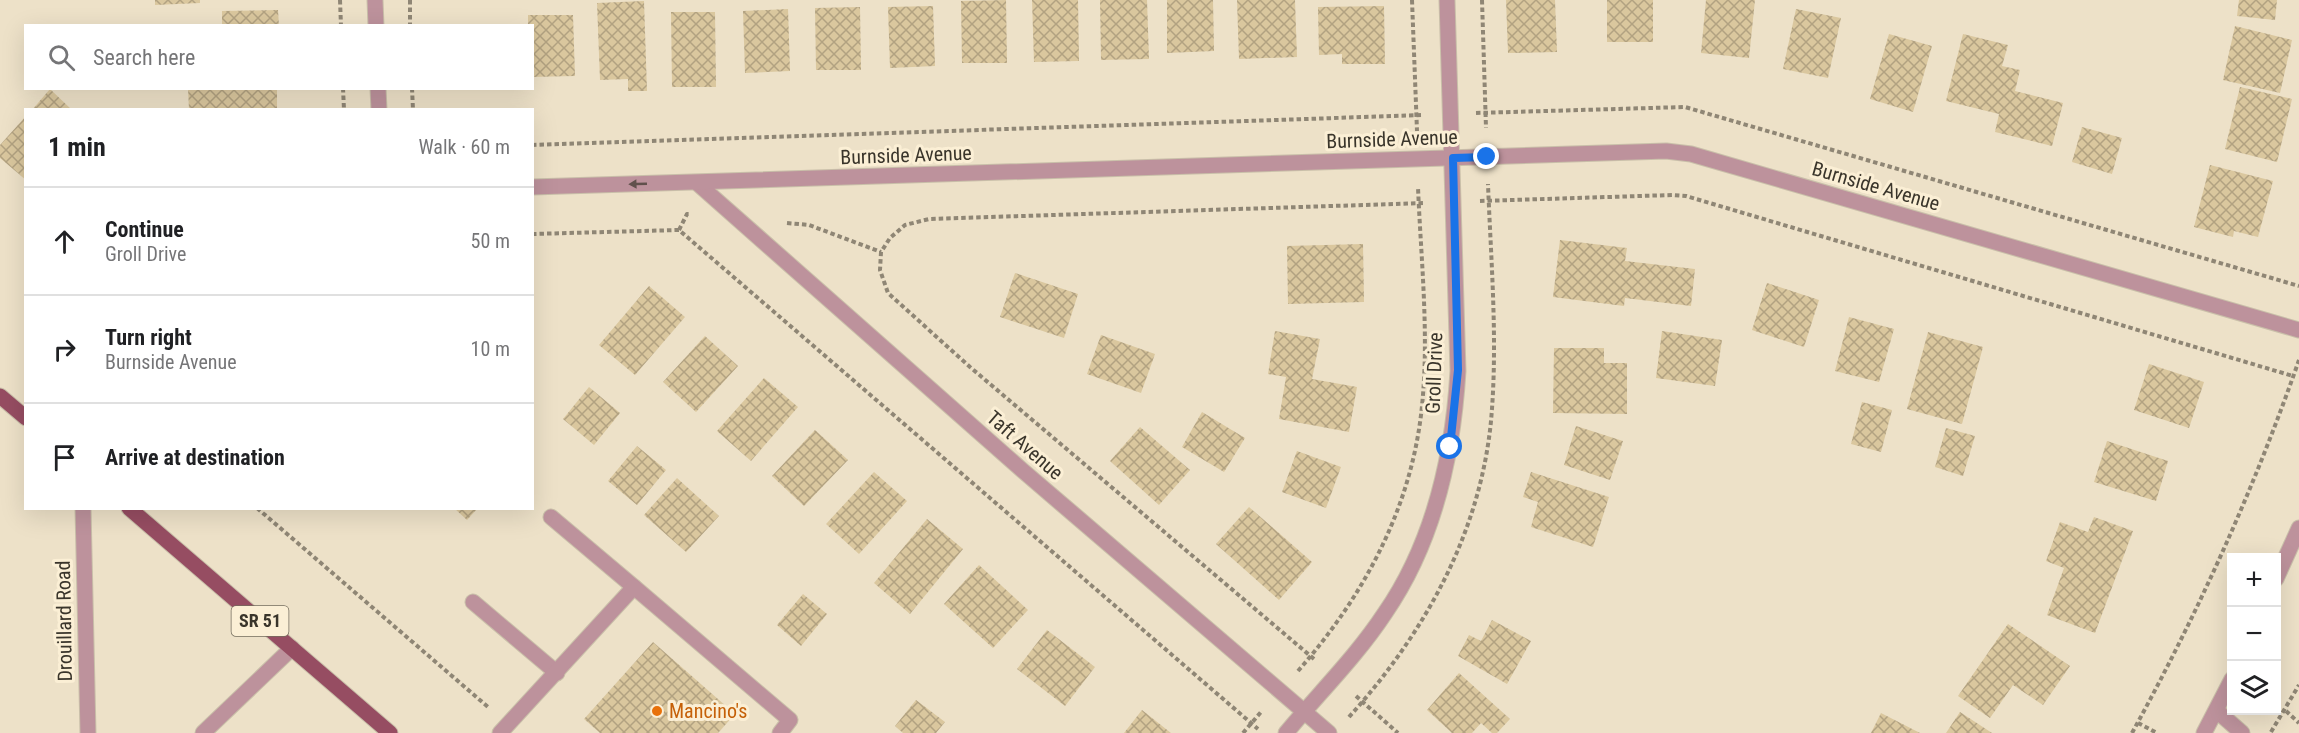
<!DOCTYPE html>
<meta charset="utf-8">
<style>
body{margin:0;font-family:"Roboto Condensed",sans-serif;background:#f2f2f2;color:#202124}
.controls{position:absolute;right:18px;bottom:18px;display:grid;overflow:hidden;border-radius:0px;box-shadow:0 6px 24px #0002}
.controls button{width:54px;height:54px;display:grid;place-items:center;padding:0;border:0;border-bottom:2px solid #e0e0e0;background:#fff;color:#202124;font:30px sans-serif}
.stop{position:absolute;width:18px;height:18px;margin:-14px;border:4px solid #1a73e8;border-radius:50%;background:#fff}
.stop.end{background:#1a73e8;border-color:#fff;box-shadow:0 2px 6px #0008}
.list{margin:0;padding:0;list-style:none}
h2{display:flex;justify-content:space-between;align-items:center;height:78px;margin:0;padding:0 24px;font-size:26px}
h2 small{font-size:20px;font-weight:400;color:#757577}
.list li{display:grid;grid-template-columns:39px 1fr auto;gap:18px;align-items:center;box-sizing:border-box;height:108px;padding:0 24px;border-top:2px solid #e0e0e0}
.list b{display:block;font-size:22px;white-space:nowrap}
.list p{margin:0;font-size:20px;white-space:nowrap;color:#757577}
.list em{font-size:20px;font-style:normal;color:#757577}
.icon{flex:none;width:33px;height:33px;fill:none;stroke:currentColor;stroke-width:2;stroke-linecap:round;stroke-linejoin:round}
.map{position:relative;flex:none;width:2299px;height:733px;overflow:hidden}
.search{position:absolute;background:#fff;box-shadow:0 6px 24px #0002;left:24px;top:24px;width:510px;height:66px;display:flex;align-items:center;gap:15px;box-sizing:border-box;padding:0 21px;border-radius:0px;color:#757577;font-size:22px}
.panel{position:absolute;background:#fff;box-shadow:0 6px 24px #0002;left:24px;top:108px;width:510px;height:402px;border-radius:0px}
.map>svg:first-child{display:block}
</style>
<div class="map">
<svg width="2299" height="733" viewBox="0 0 2299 733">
<defs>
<pattern id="building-cross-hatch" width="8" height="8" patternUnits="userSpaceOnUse" patternTransform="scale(1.5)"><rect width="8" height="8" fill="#dac79e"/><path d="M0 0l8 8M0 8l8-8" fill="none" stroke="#b2a281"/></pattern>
</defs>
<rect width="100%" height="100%" fill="#ede1c8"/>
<g fill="url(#building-cross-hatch)">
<path d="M 155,0 L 200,0 L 200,3 L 155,5 Z"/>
<path d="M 1006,0 L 1007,63 L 962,63 L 961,1 Z"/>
<path d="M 1032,0 L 1078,0 L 1079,61 L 1034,62 Z"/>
<path d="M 1100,0 L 1147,0 L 1149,59 L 1101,60 Z"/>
<path d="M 1167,0 L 1213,0 L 1214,51 L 1167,53 Z"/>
<path d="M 1237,0 L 1295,0 L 1297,57 L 1239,59 Z"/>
<path d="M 1506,0 L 1555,0 L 1557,52 L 1508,53 Z"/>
<rect x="1607" y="0" width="46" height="42"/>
<path d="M 1706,0 L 1755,0 L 1749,58 L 1701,53 Z"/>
<path d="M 2239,0 L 2277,0 L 2275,20 L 2237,16 Z"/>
<path d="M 644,1 L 647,91 L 628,91 L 628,79 L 600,80 L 597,3 Z"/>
<path d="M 933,6 L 935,66 L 890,68 L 888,7 Z"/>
<path d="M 1384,6 L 1385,64 L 1342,64 L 1342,54 L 1319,55 L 1318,7 Z"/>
<path d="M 860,7 L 861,70 L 816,70 L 815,8 Z"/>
<path d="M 788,9 L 790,71 L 745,73 L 743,11 Z"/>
<path d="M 1796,9 L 1841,18 L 1828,78 L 1783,69 Z"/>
<path d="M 278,10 L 279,26 L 222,26 L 222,11 Z"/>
<path d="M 671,12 L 715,12 L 716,87 L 672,87 Z"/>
<path d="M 528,15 L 573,15 L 575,76 L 532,77 L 532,26 L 528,26 Z"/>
<path d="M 2235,26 L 2292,40 L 2280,93 L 2223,80 Z"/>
<path d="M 1889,34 L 1932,46 L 1913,112 L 1870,99 Z"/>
<path d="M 1963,34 L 2008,45 L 2002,66 L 2020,70 L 2015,91 L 2063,103 L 2052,146 L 1995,132 L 1999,114 L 1946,101 Z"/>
<path d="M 2240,87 L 2292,99 L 2277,162 L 2225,149 Z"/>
<path d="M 188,88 L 277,88 L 277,110 L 189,110 Z"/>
<path d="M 50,89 L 72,110 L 32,110 Z"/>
<path d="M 26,116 L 26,180 L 0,158 L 0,145 Z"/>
<path d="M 2082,127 L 2122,138 L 2112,174 L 2072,162 Z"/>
<path d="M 2210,165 L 2273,181 L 2258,237 L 2234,231 L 2233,237 L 2194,227 Z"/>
<path d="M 1560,240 L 1627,248 L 1625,261 L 1695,269 L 1691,306 L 1625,298 L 1624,306 L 1553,297 Z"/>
<path d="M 1363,244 L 1364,302 L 1288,304 L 1287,246 Z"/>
<path d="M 1015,273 L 1078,294 L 1064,338 L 1000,317 Z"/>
<path d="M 1767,283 L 1819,300 L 1804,347 L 1752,330 Z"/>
<path d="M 649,286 L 685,317 L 635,375 L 599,345 Z"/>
<path d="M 1849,317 L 1894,329 L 1879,382 L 1835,371 Z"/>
<path d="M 1275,331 L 1320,339 L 1312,379 L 1357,387 L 1349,432 L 1279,419 L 1286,377 L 1268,374 Z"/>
<path d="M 1662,331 L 1722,340 L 1715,386 L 1656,378 Z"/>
<path d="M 1928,332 L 1983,347 L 1962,424 L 1907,409 Z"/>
<path d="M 1101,335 L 1155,354 L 1141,393 L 1087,374 Z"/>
<path d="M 705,336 L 738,366 L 696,412 L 663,382 Z"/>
<path d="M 1554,348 L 1604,348 L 1604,363 L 1627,363 L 1627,414 L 1553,413 Z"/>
<path d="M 2149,364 L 2204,382 L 2189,428 L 2134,410 Z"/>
<path d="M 764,378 L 798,407 L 751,461 L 717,431 Z"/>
<path d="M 589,387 L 620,413 L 594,445 L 563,419 Z"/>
<path d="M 1862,402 L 1892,410 L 1881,452 L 1851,444 Z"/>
<path d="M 1202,412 L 1245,438 L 1224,472 L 1182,447 Z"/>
<path d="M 1576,426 L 1623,441 L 1610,480 L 1564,465 Z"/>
<path d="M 1140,427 L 1190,470 L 1159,505 L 1110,461 Z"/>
<path d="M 1946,428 L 1975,436 L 1963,476 L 1935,467 Z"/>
<path d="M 815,430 L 848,460 L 804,506 L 772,476 Z"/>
<path d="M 2107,441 L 2168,461 L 2156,501 L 2094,482 Z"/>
<path d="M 637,446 L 666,470 L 637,505 L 608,481 Z"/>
<path d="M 1297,451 L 1341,467 L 1326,508 L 1282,492 Z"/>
<path d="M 874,472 L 907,501 L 859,554 L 826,524 Z"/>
<path d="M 1531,472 L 1609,497 L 1593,547 L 1531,527 L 1538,502 L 1523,497 Z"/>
<path d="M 677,478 L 719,516 L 686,552 L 644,515 Z"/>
<path d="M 1249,507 L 1312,562 L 1279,600 L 1216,544 Z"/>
<path d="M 454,508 L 478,508 L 467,520 Z"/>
<path d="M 2094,517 L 2133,531 L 2095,633 L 2047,615 L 2064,568 L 2046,561 L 2060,522 L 2088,532 Z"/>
<path d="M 927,519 L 963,549 L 910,614 L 874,583 Z"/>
<path d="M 979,565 L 1028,610 L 993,648 L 944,604 Z"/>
<path d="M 803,594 L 827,614 L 801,646 L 777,625 Z"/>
<path d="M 1492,620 L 1531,641 L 1507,684 L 1458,656 L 1469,635 L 1481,641 Z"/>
<path d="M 2008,624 L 2070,666 L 2043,705 L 2013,685 L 1990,718 L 1958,696 Z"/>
<path d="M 1047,630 L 1095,667 L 1065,706 L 1017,669 Z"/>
<path d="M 653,642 L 735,714 L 718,733 L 600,733 L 584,719 Z"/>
<path d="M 1459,673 L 1510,719 L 1497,733 L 1492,733 L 1481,723 L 1472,733 L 1452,733 L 1427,710 Z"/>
<path d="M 916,700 L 945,722 L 936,733 L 903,733 L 895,726 Z"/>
<path d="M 1142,710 L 1171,733 L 1124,733 Z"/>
<path d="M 1960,712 L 1992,733 L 1946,733 Z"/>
<path d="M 1881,713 L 1920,733 L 1871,733 Z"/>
</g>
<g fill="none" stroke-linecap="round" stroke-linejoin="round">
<g stroke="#c9bfa9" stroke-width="17">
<g id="minor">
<path d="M 375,0 L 376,26"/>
<path d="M 378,88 L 379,110"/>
<path d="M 697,183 L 1022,470 L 1329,733"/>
<path d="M 532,187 L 1666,151 L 1691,154 L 2299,330"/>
<path d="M 83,508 L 88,733"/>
<path d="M 551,517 L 634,587"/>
<path d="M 2276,579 L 2299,528"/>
<path d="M 473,602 L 557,673"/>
<path d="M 2217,711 L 2242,733"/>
<path d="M 203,733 L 292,648"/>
<path d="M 500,733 L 634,587 L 790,720 L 780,733"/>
<path d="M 1286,733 C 1319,693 1356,657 1385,613 C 1434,542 1453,456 1458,371 L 1447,0"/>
<path d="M 2204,733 L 2232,679"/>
</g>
</g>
<g stroke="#c9bfa9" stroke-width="17">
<g id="major">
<path d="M 0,396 L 26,418"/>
<path d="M 129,508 L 390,733"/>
</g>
</g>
<g stroke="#8f8675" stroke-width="4" stroke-dasharray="4.5 3" stroke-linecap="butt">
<path d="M 340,0 L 341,26"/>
<path d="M 410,0 L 410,26"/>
<path d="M 1412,0 L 1417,131"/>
<path d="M 1482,0 L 1486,128"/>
<path d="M 343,88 L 344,110"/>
<path d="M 412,88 L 413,110"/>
<path d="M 1476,113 L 1685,107 L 2299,286"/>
<path d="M 532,145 L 1424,115"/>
<path d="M 1480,201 L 1672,195 L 1686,196 L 2293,376"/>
<path d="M 787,223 L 809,225 L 881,252"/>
<path d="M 679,230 L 687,214 L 690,214"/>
<path d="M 532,234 L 679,230 L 1258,729"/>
<path d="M 257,508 L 488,707"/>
<path d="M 1314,659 L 970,367 L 888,293 L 880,270 L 881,252 L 890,238 L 905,225 L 929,219 L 1425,203"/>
<path d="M 1298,671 C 1362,598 1409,513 1421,415 C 1430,340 1421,262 1418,187"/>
<path d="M 1356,696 L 1398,733"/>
<path d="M 2286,711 L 2299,723"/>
<path d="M 1349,717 C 1424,634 1480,534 1491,421 C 1498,343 1491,262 1488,184"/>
<path d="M 2138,723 L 2157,733"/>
<path d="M 2271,732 L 2299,685"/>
<path d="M 1243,733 L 1261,712"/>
<path d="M 2132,733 C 2198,613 2254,489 2299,360"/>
</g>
<use href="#minor" stroke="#bd929c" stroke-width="15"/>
<use href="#major" stroke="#964d62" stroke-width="15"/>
</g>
<defs><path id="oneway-solid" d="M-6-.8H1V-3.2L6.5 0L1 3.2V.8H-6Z" transform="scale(1.5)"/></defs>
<use fill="#61514d" href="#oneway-solid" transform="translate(638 184) rotate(178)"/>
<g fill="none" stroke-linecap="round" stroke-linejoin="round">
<path stroke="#1a73e8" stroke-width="8" d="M 1450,447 L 1458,370 L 1453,158 L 1487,157"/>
</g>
<circle fill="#e8710a" stroke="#fbefd5" stroke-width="2" cx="657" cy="711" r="6"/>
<g text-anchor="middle" stroke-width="6" stroke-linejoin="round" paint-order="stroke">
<rect fill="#fbefd5" stroke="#746d5e" stroke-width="1.5" x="231.5" y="606" width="57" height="30" rx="4.5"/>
<g font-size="18" font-weight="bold" fill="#3a352b">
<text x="260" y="627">SR 51</text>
</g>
<g font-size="20" fill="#3a352b" stroke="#fbefd5">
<text transform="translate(1392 139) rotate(-2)" y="7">Burnside Avenue</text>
<text transform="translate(906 155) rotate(-2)" y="7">Burnside Avenue</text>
<text transform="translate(1876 186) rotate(16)" y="7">Burnside Avenue</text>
<text transform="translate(1434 373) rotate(-88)" y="7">Groll Drive</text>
<text transform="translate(1025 445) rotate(41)" y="7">Taft Avenue</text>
<text transform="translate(64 621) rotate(-91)" y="7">Drouillard Road</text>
</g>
<g font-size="20" fill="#c56008" stroke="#fbefd5" text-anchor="start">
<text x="669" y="718">Mancino's</text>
</g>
</g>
</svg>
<div class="controls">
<button>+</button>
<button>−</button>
<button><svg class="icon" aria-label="layers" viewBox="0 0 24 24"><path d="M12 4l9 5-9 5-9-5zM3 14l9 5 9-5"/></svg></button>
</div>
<div class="stop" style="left:1450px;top:447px"></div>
<div class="stop end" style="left:1487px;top:157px"></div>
<div class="search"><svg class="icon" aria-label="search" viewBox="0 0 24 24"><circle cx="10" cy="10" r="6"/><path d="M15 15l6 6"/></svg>Search here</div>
<section class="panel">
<h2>1 min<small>Walk · 60 m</small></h2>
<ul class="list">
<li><svg class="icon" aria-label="ahead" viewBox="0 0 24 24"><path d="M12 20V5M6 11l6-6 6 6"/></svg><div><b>Continue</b><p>Groll Drive</p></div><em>50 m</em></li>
<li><svg class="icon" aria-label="right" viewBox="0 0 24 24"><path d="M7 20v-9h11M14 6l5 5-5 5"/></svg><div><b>Turn right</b><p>Burnside Avenue</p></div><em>10 m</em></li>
<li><svg class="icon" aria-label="arrive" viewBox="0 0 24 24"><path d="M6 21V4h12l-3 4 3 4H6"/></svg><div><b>Arrive at destination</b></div></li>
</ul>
</section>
</div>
